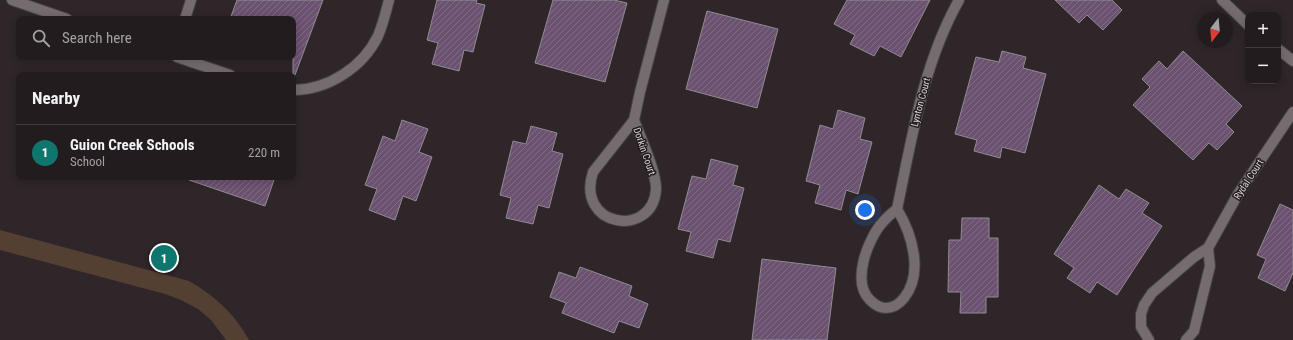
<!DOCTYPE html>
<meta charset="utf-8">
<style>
body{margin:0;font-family:"Roboto Condensed",sans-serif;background:#2a2528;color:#f1f3f6}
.controls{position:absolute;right:12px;top:12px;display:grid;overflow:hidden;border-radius:8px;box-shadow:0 2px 10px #0003}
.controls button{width:36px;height:36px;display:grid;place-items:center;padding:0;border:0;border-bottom:1px solid #3f3a3d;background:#221c1f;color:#f1f3f6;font:20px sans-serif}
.compass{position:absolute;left:1197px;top:12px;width:36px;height:36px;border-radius:50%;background:#221c1f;box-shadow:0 2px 10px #0003;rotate:196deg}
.you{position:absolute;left:865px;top:210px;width:14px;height:14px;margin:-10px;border:3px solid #fff;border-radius:50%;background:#1a73e8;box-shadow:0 0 0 6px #1a73e833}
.badge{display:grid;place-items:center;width:26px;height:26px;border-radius:50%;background:#0f766e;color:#fff;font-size:13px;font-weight:700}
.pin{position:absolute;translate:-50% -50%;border:2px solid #fff;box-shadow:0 1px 4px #0006}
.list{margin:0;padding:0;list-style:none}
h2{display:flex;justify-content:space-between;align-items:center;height:52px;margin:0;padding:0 16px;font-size:17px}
h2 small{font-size:13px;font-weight:400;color:#a2a1a4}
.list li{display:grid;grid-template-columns:26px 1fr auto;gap:12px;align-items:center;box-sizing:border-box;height:56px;padding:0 16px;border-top:1px solid #3f3a3d}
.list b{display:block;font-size:15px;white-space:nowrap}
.list p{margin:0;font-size:13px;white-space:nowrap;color:#a2a1a4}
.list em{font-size:13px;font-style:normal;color:#a2a1a4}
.icon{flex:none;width:22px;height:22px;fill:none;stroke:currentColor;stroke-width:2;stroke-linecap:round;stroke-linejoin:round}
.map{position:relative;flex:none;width:1293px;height:340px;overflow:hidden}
.search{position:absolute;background:#221c1f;box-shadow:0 2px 10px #0003;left:16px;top:16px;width:280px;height:44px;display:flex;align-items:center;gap:10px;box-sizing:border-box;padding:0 14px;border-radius:8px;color:#a2a1a4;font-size:15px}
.panel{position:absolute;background:#221c1f;box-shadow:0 2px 10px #0003;left:16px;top:72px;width:280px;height:108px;border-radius:8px}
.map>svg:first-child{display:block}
</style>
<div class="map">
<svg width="1293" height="340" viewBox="0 0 1293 340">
<defs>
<pattern id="building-hatch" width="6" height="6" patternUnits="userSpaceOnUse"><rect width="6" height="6" fill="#6b5270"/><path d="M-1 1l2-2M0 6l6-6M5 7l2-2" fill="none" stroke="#806a84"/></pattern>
</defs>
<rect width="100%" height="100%" fill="#2e2629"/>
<path fill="#544032" d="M 0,230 L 189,281 C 216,297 234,313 249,340 L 226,340 L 211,320 L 198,309 L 181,300 L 165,294 L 0,250 Z"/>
<g fill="url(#building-hatch)" stroke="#918b91">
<path d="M 237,0 L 323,0 L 295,75 L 293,74 L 293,19 L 230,19 Z"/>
<path d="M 437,0 L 477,0 L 476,3 L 485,5 L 473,52 L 464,50 L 459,71 L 432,64 L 438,43 L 427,40 Z"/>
<path d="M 553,0 L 614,0 L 627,3 L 605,82 L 535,63 Z"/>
<path d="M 847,0 L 930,0 L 901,57 L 880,46 L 874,56 L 850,44 L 855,35 L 834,24 Z"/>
<path d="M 1055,0 L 1112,0 L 1122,10 L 1103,30 L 1087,15 L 1079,23 Z"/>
<path d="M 707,11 L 778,29 L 757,108 L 686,89 Z"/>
<path d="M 1002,51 L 1026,57 L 1023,68 L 1046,74 L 1025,153 L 1002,147 L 1000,158 L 974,151 L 977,140 L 955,134 L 976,57 L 999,62 Z"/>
<path d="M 1183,51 L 1242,106 L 1226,124 L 1234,132 L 1217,150 L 1209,143 L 1193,160 L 1133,105 L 1150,87 L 1142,79 L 1159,61 L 1167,69 Z"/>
<path d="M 838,110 L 865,118 L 860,139 L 872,142 L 858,194 L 846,190 L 841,210 L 815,203 L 820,185 L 806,181 L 820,125 L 833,129 Z"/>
<path d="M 402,120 L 428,129 L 419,152 L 432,157 L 416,201 L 403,196 L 395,220 L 369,210 L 377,189 L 365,185 L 383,136 L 395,141 Z"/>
<path d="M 531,126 L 557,133 L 552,151 L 563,154 L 549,208 L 538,205 L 533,224 L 506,218 L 511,198 L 500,195 L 513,141 L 526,144 Z"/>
<path d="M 711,159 L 738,166 L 733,185 L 744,188 L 730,242 L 718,239 L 713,258 L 686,251 L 691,232 L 678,229 L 692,176 L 706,179 Z"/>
<path d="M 189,177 L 275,177 L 265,206 L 189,180 Z"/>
<path d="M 1099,185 L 1119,199 L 1126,189 L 1149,203 L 1142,213 L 1162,226 L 1117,295 L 1097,282 L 1090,293 L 1067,278 L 1074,268 L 1054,254 Z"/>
<path d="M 1280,204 L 1293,210 L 1293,273 L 1285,291 L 1258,278 L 1266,259 L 1257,255 Z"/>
<path d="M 962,218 L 989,218 L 989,238 L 998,238 L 998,297 L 986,297 L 986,313 L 960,313 L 961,292 L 948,292 L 949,240 L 961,240 Z"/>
<path d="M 762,259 L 836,268 L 827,340 L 752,340 Z"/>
<path d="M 580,267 L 632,286 L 629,296 L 648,304 L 639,328 L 619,321 L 614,333 L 562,313 L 566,303 L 550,297 L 559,272 L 576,278 Z"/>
</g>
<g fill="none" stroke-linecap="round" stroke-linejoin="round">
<g stroke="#494245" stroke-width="12">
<path id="lane" d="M 185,19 L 191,0"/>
</g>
<g stroke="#494245" stroke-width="12">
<g id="street">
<path d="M 12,0 L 67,19"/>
<path d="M 1222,0 L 1248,25"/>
<path d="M 1278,49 L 1293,61"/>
<path d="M 177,57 L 230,75"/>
<path d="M 293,90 C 328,90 363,67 378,36 C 383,24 386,12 389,0"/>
<path d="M 634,120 C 640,136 657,173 656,190 C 652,239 575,227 593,172 L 634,120 L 640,92 L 664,0"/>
<path d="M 897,209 C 912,234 924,273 904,298 C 900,303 894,308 886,308 C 880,308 874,304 870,300 C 851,282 868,238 883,222 C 887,217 892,213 897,209 C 912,138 923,64 959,0"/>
<path d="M 1149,340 L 1141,327 L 1141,314 L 1144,305 L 1152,293 L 1194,257 L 1208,248 L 1238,194 L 1293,112"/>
<path d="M 1186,340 L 1194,331 L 1210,266 L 1208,248"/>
</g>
</g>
<use href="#lane" stroke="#756c70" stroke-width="10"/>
<use href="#street" stroke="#756c70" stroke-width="10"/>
</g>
<g text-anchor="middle" stroke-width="3" stroke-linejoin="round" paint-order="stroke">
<g font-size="10" fill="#dad5d7" stroke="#241d1f">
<text transform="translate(920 102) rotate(-75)" y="4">Lynton Court</text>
<text transform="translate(645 151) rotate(71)" y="4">Dorkin Court</text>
<text transform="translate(1248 179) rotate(-57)" y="4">Rydal Court</text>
</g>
</g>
</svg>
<div class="controls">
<button>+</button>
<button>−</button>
</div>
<svg class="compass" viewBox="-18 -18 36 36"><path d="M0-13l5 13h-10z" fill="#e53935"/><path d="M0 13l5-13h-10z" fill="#a2a1a4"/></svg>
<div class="you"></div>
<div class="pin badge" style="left:164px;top:258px">1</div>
<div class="search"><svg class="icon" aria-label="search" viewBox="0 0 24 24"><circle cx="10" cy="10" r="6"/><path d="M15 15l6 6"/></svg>Search here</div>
<section class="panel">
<h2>Nearby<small></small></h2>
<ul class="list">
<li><span class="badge">1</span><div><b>Guion Creek Schools</b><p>School</p></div><em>220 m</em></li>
</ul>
</section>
</div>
